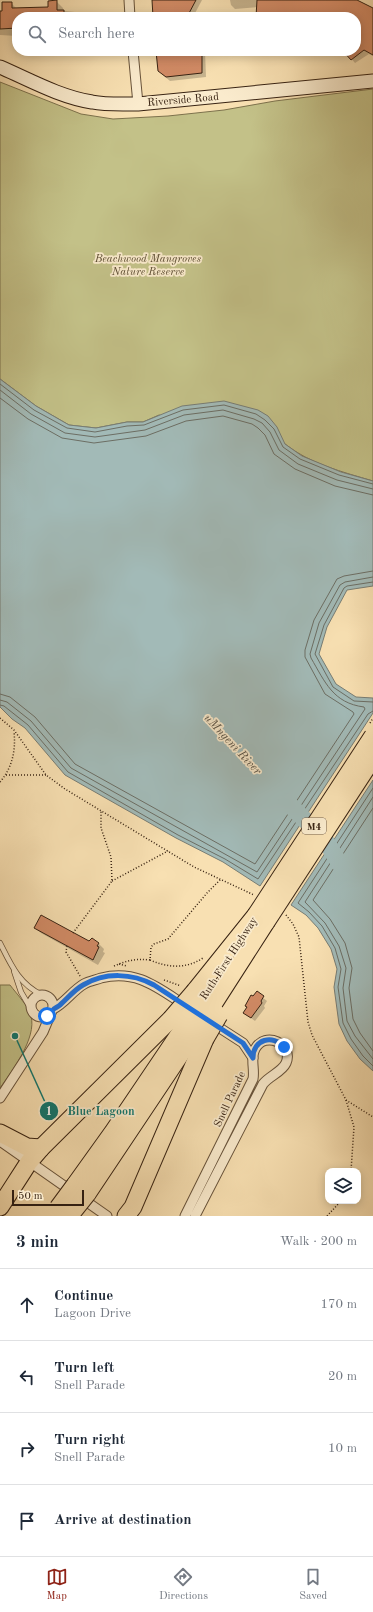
<!DOCTYPE html>
<meta charset="utf-8">
<style>
body{margin:0;font-family:"Old Standard TT",serif;background:#f2f2f3;color:#1f2937}
.controls{position:absolute;right:12px;bottom:12px;display:grid;overflow:hidden;border-radius:8px;box-shadow:0 2px 10px #0003}
.controls button{width:36px;height:36px;display:grid;place-items:center;padding:0;border:0;border-bottom:1px solid #e0e1e3;background:#fff;color:#1f2937;font:20px sans-serif}
.scale{position:absolute;left:12px;bottom:10px;width:72px;box-sizing:border-box;padding-left:4px;border:2px solid #372212;border-top:0;font-size:11px;line-height:14px;white-space:nowrap;color:#372212;-webkit-text-stroke:3px #faebcd;paint-order:stroke}
.stop{position:absolute;width:12px;height:12px;margin:-9px;border:3px solid #1a73e8;border-radius:50%;background:#fff}
.stop.end{background:#1a73e8;border-color:#fff;box-shadow:0 1px 4px #0008}
.list{margin:0;padding:0;list-style:none}
h2{display:flex;justify-content:space-between;align-items:center;height:52px;margin:0;padding:0 16px;font-size:17px}
h2 small{font-size:13px;font-weight:400;color:#747a83}
.list li{display:grid;grid-template-columns:26px 1fr auto;gap:12px;align-items:center;box-sizing:border-box;height:72px;padding:0 16px;border-top:1px solid #e0e1e3}
.list b{display:block;font-size:15px;white-space:nowrap}
.list p{margin:0;font-size:13px;white-space:nowrap;color:#747a83}
.list em{font-size:13px;font-style:normal;color:#747a83}
.icon{flex:none;width:22px;height:22px;fill:none;stroke:currentColor;stroke-width:2;stroke-linecap:round;stroke-linejoin:round}
.map{position:relative;flex:none;width:373px;height:1216px;overflow:hidden}
.search{position:absolute;background:#fff;box-shadow:0 2px 10px #0003;left:12px;right:12px;top:12px;height:44px;display:flex;align-items:center;gap:10px;box-sizing:border-box;padding:0 14px;border-radius:16px;color:#747a83;font-size:15px}
.sheet{height:340px;background:#fff}
nav{display:flex;justify-content:space-around;align-items:center;box-sizing:border-box;height:56px;border-top:1px solid #e0e1e3;background:#fff;font-size:11px;color:#747a83}
nav a{display:grid;justify-items:center;gap:2px}
nav .on{color:#8f2418}
.map>svg:first-child{display:block}
</style>
<div class="map">
<svg width="373" height="1216" viewBox="0 0 373 1216">
<rect width="100%" height="100%" fill="#f8e0b2"/>
<filter id="stains"><feTurbulence type="fractalNoise" baseFrequency=".005" numOctaves="4"/><feColorMatrix values="0 0 0 0 .2 0 0 0 0 .09 0 0 0 0 .02 0 0 0 .5 -.17"/></filter>
<radialGradient id="worn" r=".72"><stop offset=".6" stop-color="#630" stop-opacity="0"/><stop offset="1" stop-color="#630" stop-opacity=".3"/></radialGradient>
<g fill="#c3c188" stroke="#7d724d">
<path d="M 0,82 L 81,114 L 113,119 L 168,116 L 224,110 L 275,101 L 373,89 L 373,481 C 343,472 310,464 285,444 L 159,415 L 143,422 L 127,422 L 96,428 L 69,425 L 36,406 L 0,379 Z"/>
<path d="M 0,985 L 10,985 C 16,993 29,1007 31,1016 C 37,1038 12,1071 0,1088 Z"/>
</g>
<g fill="#a2bab7" stroke="#777d75">
<path d="M 0,379 L 36,406 L 69,425 L 96,428 L 127,422 L 143,422 L 182,406 L 224,401 L 258,410 L 268,416 L 277,427 L 285,444 L 302,456 L 341,472 L 373,481 L 373,586 L 347,590 L 327,627 L 319,654 L 336,684 L 356,697 L 373,698 L 373,713 L 260,886 L 223,862 L 176,838 L 65,775 L 25,728 L 12,719 L 0,707 Z"/>
<path d="M 373,780 L 373,1071 L 360,1059 L 347,1041 L 339,1024 L 334,987 L 337,969 L 331,949 L 318,928 L 306,915 L 291,905 Z"/>
</g>
<g fill="#0003">
<path d="M 153,0 L 202,0 L 193,17 L 154,17 Z"/>
<path d="M 230,0 L 351,0 L 373,9 L 373,56 L 369,54 L 355,63 L 345,51 L 356,51 L 356,17 L 257,17 L 258,7 L 235,9 L 231,5 Z"/>
<path d="M 56,1 L 63,8 L 63,11 L 75,12 L 80,17 L 17,17 L 17,36 L 0,35 L 0,12 L 3,12 L 11,3 L 17,9 L 49,8 Z"/>
<path d="M 157,51 L 205,51 L 206,77 L 170,81 L 163,75 Z"/>
<path d="M 35,928 L 90,943 L 98,943 L 104,949 L 103,952 L 105,953 L 98,965 L 41,933 Z"/>
<path d="M 257,993 L 267,1001 L 264,1006 L 265,1008 L 255,1021 L 244,1013 L 248,1008 L 246,1006 Z"/>
</g>
<g fill="none" stroke-linecap="round" stroke-linejoin="round">
<g stroke="#6c6e64" stroke-width="1">
<path d="M 0,384 L 34,410 L 67,428 L 95,432 L 127,426 L 144,425 L 183,410 L 224,405 L 256,414 L 265,420 L 274,429 L 283,447 L 300,459 L 339,475 L 373,484"/>
<path d="M 0,390 L 31,414 L 65,433 L 95,437 L 145,430 L 184,415 L 223,410 L 254,419 L 262,423 L 270,432 L 279,450 L 298,464 L 337,480 L 373,489"/>
<path d="M 0,398 L 28,419 L 62,438 L 94,443 L 146,436 L 186,421 L 223,416 L 252,424 L 258,428 L 265,435 L 274,454 L 295,469 L 335,486 L 373,495"/>
<path d="M 373,582 L 347,586 L 344,588 L 324,625 L 315,654 L 333,687 L 354,701 L 373,702"/>
<path d="M 0,694 L 10,697 L 35,717 L 75,764 L 255,864 L 354,714 L 353,712 L 325,694 L 305,657 L 305,650 L 314,620 L 337,579 L 344,576 L 373,571"/>
<path d="M 0,700 L 7,702 L 31,721 L 71,768 L 257,872 L 365,709 L 364,707 C 333,703 325,682 311,658 L 310,654 L 319,623 L 340,585 L 345,582 L 373,577"/>
<path d="M 0,705 L 4,706 L 28,725 L 68,772 L 178,835 L 225,859 L 258,879 L 368,714 L 373,711"/>
<path d="M 373,788 L 298,903 L 309,912 L 322,926 L 335,948 L 341,969 L 338,987 L 343,1023 L 351,1039 L 363,1056 L 373,1066"/>
<path d="M 373,797 L 305,902 L 325,923 L 339,946 L 346,968 L 343,988 L 347,1021 L 355,1036 L 373,1059"/>
<path d="M 373,808 L 313,900 L 330,919 L 345,943 L 352,968 L 349,988 L 353,1019 L 360,1033 L 373,1051"/>
</g>
<path stroke="#a2bab7" stroke-width="17" d="M 287,802 L 325,840 L 342,867"/>
</g>
<g fill="#d28b66" stroke="#372212">
<path d="M 57,0 L 57,10 L 64,10 L 64,17 L 17,17 L 17,28 L 0,29 L 0,11 L 2,11 L 2,2 L 12,2 L 12,8 L 48,7 L 48,1 Z"/>
<path d="M 152,0 L 196,0 L 187,17 L 153,17 Z"/>
<path d="M 257,0 L 357,0 L 373,8 L 373,55 L 364,50 L 351,60 L 343,51 L 356,51 L 356,17 L 256,17 Z"/>
<path d="M 156,51 L 202,51 L 202,73 L 166,77 L 158,71 Z"/>
<path d="M 41,915 L 89,941 L 92,938 L 99,943 L 97,946 L 99,947 L 93,960 L 34,928 Z"/>
<path d="M 257,991 L 264,996 L 261,1001 L 262,1003 L 251,1018 L 243,1013 L 247,1007 L 245,1006 L 251,995 L 253,996 Z"/>
</g>
<g fill="none" stroke-linecap="round" stroke-linejoin="round">
<g stroke="#67523a" stroke-width="6">
<g id="service">
<path d="M 0,943 C 11,965 19,984 42,995"/>
<path d="M 14,971 L 21,992 L 31,1009"/>
</g>
</g>
<g stroke="#67523a" stroke-width="11">
<g id="minor">
<path d="M 129,0 L 130,17"/>
<path d="M 133,51 L 138,104"/>
<circle cx="42" cy="1006" r="11"/>
<path d="M 53,1009 C 65,1003 72,991 84,984 C 89,981 96,980 101,978 C 137,969 158,988 186,1006"/>
<path d="M 212,1023 L 243,1043 L 253,1058"/>
<path d="M 0,1098 L 43,1032 L 51,1013"/>
<path d="M 0,1141 L 107,1216"/>
<path d="M 185,1216 L 253,1079 C 255,1069 250,1058 255,1049 C 265,1030 294,1044 286,1063 C 282,1072 269,1076 263,1084 L 195,1216"/>
</g>
</g>
<g stroke="#372212" stroke-width="15">
<path id="secondary" d="M 0,67 C 30,80 60,97 92,102 C 107,105 122,104 138,104 L 373,81"/>
</g>
<g stroke="#372212" stroke-width="19">
<g id="motorway">
<path d="M 195,991 L 256,915"/>
<path d="M 214,1003 L 266,922"/>
<path d="M 0,1133 L 27,1147 L 41,1148"/>
<path d="M 75,1185 L 113,1132 L 184,1027"/>
<path d="M 87,1194 L 194,1034"/>
<path d="M 0,1207 L 29,1162 L 41,1148 L 171,1019"/>
<path d="M 126,1216 L 133,1207 L 205,1039"/>
</g>
</g>
<g stroke="#372212" stroke-width="1.5" stroke-dasharray="1 2" stroke-linecap="butt">
<path d="M 0,718 L 14,730 L 46,775 L 65,789 L 194,867 L 254,895"/>
<path d="M 6,775 L 46,775"/>
<path d="M 0,782 C 12,768 16,751 14,732"/>
<path d="M 112,881 L 168,851"/>
<path d="M 286,915 L 293,924 L 299,937 L 308,1022 L 312,1035 L 346,1100 L 373,1117"/>
<path d="M 73,933 L 112,881 L 111,857 L 101,828 L 101,811"/>
<path d="M 67,946 L 66,952 L 80,976"/>
<path d="M 150,960 C 168,968 186,969 203,958"/>
<path d="M 119,964 L 127,966"/>
<path d="M 114,966 C 126,961 136,958 150,960 L 151,947 L 154,944 L 168,939 L 207,893 L 221,879"/>
<path d="M 164,980 L 181,986"/>
<path d="M 346,1100 L 354,1127 L 351,1171"/>
<path d="M 327,1216 L 341,1201"/>
</g>
<use href="#service" stroke="#faebcd" stroke-width="4.5"/>
<use href="#minor" stroke="#faebcd" stroke-width="9"/>
<use href="#secondary" stroke="#faebcd" stroke-width="13"/>
<use href="#motorway" stroke="#f8e0b2" stroke-width="17"/>
<g stroke="#372212" stroke-width="19" stroke-linecap="butt">
<g id="motorway-bridge">
<path d="M 256,915 L 373,736"/>
<path d="M 266,922 L 373,758"/>
<path d="M 171,1019 L 195,991"/>
<path d="M 184,1027 L 205,994"/>
<path d="M 194,1034 L 214,1003"/>
<path d="M 205,1039 L 219,1015"/>
<path d="M 58,1208 L 75,1185"/>
<path d="M 71,1214 L 87,1194"/>
</g>
</g>
<path stroke="#372212" stroke-width="1.5" stroke-dasharray="1 2" stroke-linecap="butt" d="M 370,723 L 373,718"/>
<use href="#motorway-bridge" stroke="#f8e0b2" stroke-width="17"/>
</g>
<g fill="none" stroke-linecap="round" stroke-linejoin="round">
<path stroke="#1a73e8" stroke-width="5" d="M 47,1016 C 49,1014 50,1012 53,1010 C 54,1008 58,1007 60,1005 C 68,998 74,990 83,985 C 105,972 132,973 154,985 L 243,1043 L 253,1058 C 253,1039 273,1034 284,1047"/>
</g>
<g text-anchor="middle" stroke-width="3.5" stroke-linejoin="round" paint-order="stroke">
<rect fill="#faebcd" stroke="#725e4a" stroke-width="1" x="302" y="818" width="24" height="16" rx="3"/>
<g font-size="10" font-weight="bold" fill="#372212">
<text x="314" y="830">M4</text>
</g>
<g font-size="11" fill="#372212" stroke="#faebcd">
<text transform="translate(183 99) rotate(-5)" y="4">Riverside Road</text>
<text transform="translate(228 958) rotate(-57)" y="4">Ruth First Highway</text>
<text transform="translate(229 1099) rotate(-65)" y="4">Snell Parade</text>
</g>
<g font-size="11" font-style="italic" fill="#5a4a30" stroke="#faebcd">
<text x="148" y="262">Beachwood Mangroves<tspan x="148" dy="13">Nature Reserve</tspan></text>
</g>
<g font-size="12" font-style="italic" fill="#575044" stroke="#faebcd">
<text transform="translate(233 744) rotate(47)" y="4">uMngeni River</text>
</g>
</g>
<path fill="none" stroke="#0f766e" stroke-width="1.5" d="M15 1036L49 1111"/>
<g fill="#0f766e" stroke="#faebcd" stroke-width="1.5">
<circle cx="15" cy="1036" r="4"/>
<circle cx="49" cy="1111" r="10"/>
</g>
<g font-size="12" text-anchor="middle" font-weight="bold" fill="#fff">
<text x="49" y="1115">1</text>
</g>
<g font-size="12" text-anchor="middle" font-weight="bold" fill="#0f766e" stroke="#faebcd" stroke-width="3.5" stroke-linejoin="round" paint-order="stroke">
<text x="101" y="1115">Blue Lagoon</text>
</g>
<rect width="100%" height="100%" filter="url(#stains)"/>
<rect width="100%" height="100%" fill="url(#worn)"/>
</svg>
<div class="controls">
<button><svg class="icon" aria-label="layers" viewBox="0 0 24 24"><path d="M12 4l9 5-9 5-9-5zM3 14l9 5 9-5"/></svg></button>
</div>
<div class="scale">50 m</div>
<div class="stop" style="left:47px;top:1016px"></div>
<div class="stop end" style="left:284px;top:1047px"></div>
<div class="search"><svg class="icon" aria-label="search" viewBox="0 0 24 24"><circle cx="10" cy="10" r="6"/><path d="M15 15l6 6"/></svg>Search here</div>
</div>
<section class="sheet">
<h2>3 min<small>Walk · 200 m</small></h2>
<ul class="list">
<li><svg class="icon" aria-label="ahead" viewBox="0 0 24 24"><path d="M12 20V5M6 11l6-6 6 6"/></svg><div><b>Continue</b><p>Lagoon Drive</p></div><em>170 m</em></li>
<li><svg class="icon" aria-label="left" viewBox="0 0 24 24"><path d="M17 20v-9H6M10 6l-5 5 5 5"/></svg><div><b>Turn left</b><p>Snell Parade</p></div><em>20 m</em></li>
<li><svg class="icon" aria-label="right" viewBox="0 0 24 24"><path d="M7 20v-9h11M14 6l5 5-5 5"/></svg><div><b>Turn right</b><p>Snell Parade</p></div><em>10 m</em></li>
<li><svg class="icon" aria-label="arrive" viewBox="0 0 24 24"><path d="M6 21V4h12l-3 4 3 4H6"/></svg><div><b>Arrive at destination</b></div></li>
</ul>
</section>
<nav>
<a class="on"><svg class="icon" aria-label="map" viewBox="0 0 24 24"><path d="M3 6l6-2 6 2 6-2v14l-6 2-6-2-6 2zM9 4v14M15 6v14"/></svg>Map</a>
<a><svg class="icon" aria-label="directions" viewBox="0 0 24 24"><path d="M12 3l9 9-9 9-9-9zM9 14v-3h6M13 9l2 2-2 2"/></svg>Directions</a>
<a><svg class="icon" aria-label="saved" viewBox="0 0 24 24"><path d="M7 4h10v16l-5-4-5 4z"/></svg>Saved</a>
</nav>
